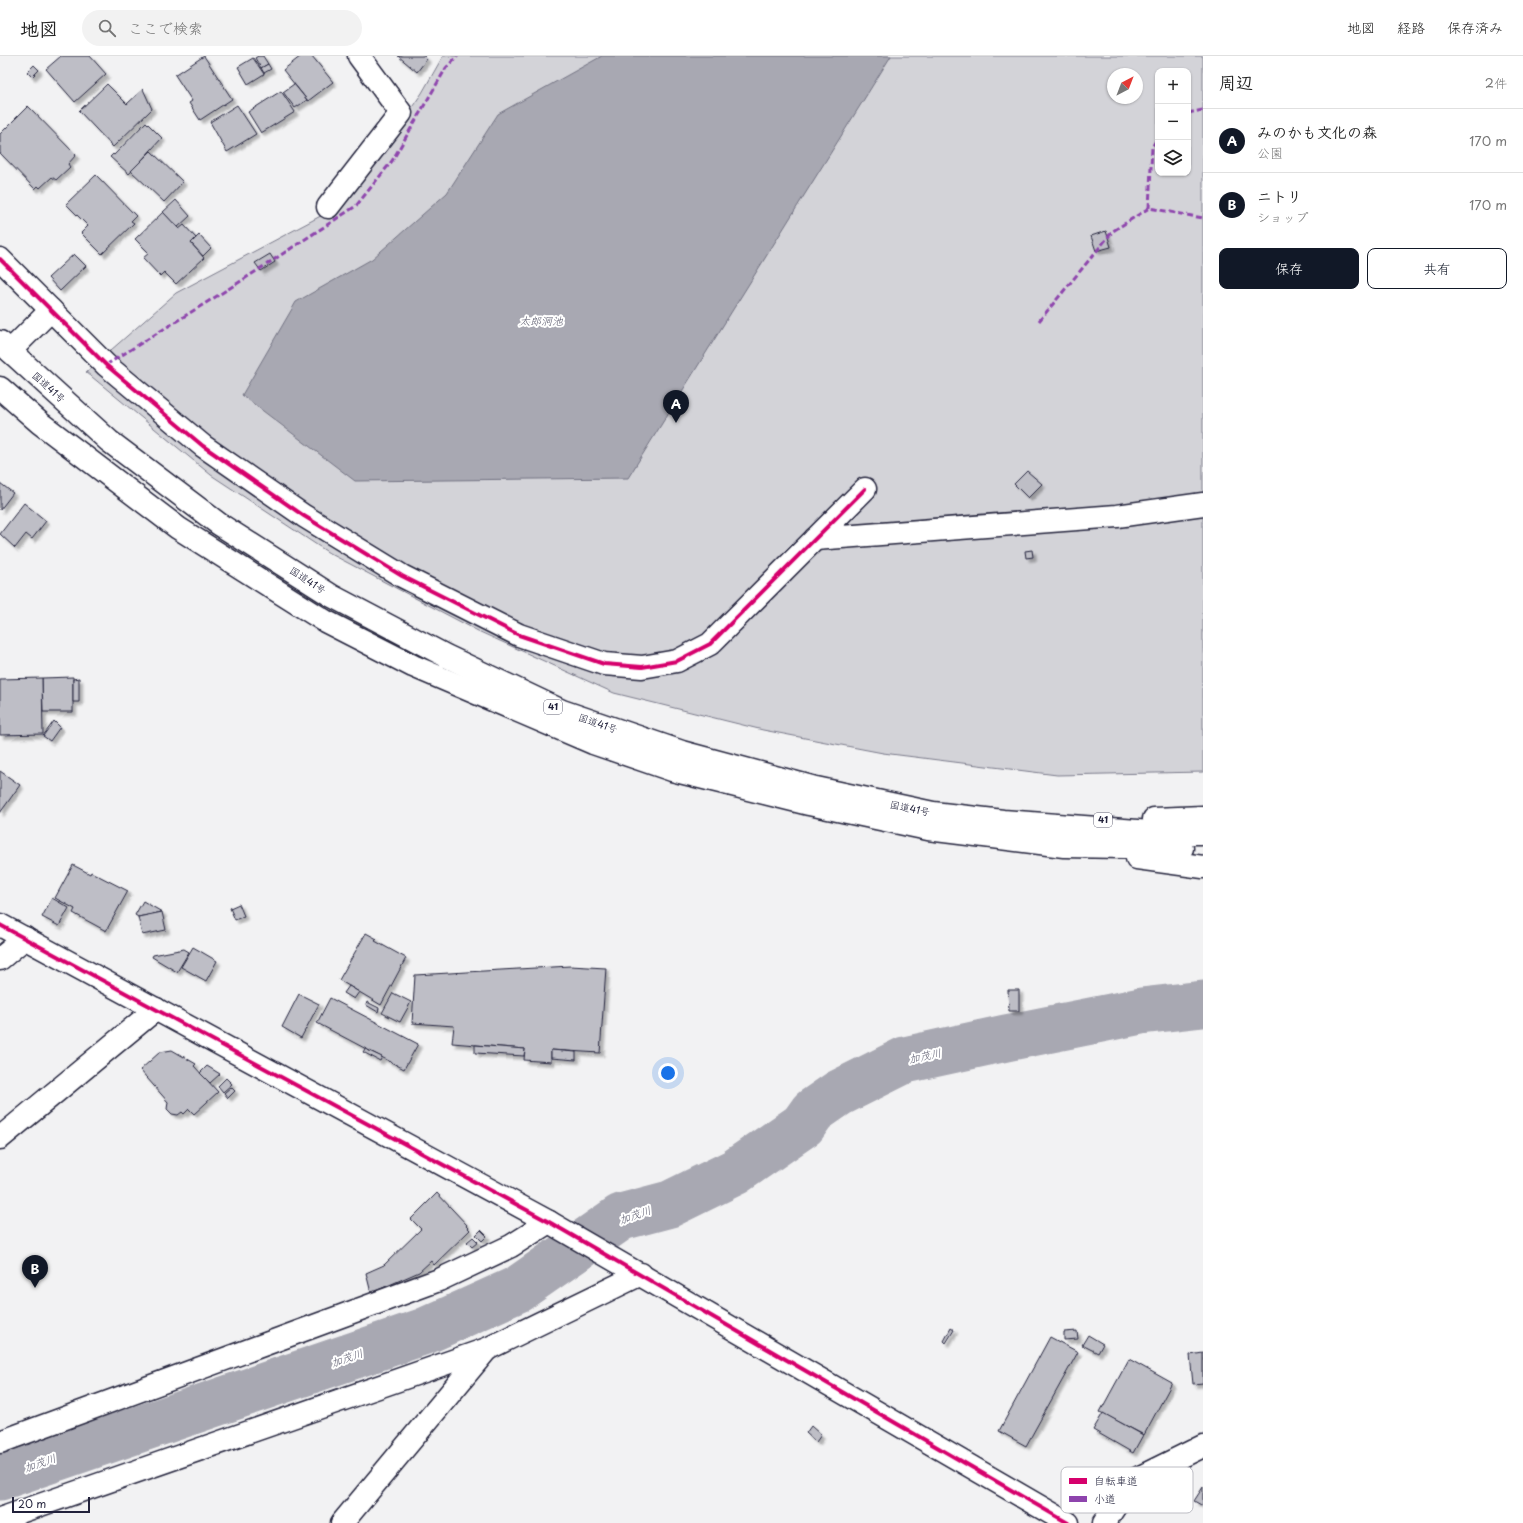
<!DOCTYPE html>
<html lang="ja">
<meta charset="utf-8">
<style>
body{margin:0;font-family:"Playpen Sans","Klee One",sans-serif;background:#f2f2f2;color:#222}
.controls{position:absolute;right:12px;top:12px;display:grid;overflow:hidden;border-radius:8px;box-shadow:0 1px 3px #0004}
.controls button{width:36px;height:36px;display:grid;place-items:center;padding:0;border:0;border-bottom:1px solid #e0e0e0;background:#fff;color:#222;font:20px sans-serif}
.compass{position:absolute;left:1107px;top:12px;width:36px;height:36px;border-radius:50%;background:#fff;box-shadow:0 1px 3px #0004;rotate:42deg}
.scale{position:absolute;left:12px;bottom:10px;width:78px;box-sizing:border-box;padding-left:4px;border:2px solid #22223b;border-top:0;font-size:11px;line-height:14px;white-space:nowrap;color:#22223b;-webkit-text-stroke:3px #fff;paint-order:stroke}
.you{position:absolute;left:668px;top:1017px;width:14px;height:14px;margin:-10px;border:3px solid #fff;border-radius:50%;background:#1a73e8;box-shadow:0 0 0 6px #1a73e833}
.badge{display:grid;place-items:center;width:26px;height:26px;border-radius:50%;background:#111827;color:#fff;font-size:13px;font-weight:700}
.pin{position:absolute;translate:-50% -33px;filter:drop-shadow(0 1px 2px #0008)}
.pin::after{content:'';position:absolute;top:21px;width:14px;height:12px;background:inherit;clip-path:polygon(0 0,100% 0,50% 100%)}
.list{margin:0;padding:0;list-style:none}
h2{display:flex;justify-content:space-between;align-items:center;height:52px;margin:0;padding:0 16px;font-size:17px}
h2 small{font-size:13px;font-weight:400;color:#767676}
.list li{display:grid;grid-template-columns:26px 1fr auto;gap:12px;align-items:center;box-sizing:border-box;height:64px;padding:0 16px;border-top:1px solid #e0e0e0}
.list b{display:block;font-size:15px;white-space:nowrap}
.list p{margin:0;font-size:13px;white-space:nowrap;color:#767676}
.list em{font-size:13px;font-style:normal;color:#767676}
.actions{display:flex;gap:8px;padding:12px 16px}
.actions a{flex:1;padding:9px 0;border:1px solid #111827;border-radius:8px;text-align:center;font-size:14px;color:#111827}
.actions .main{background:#111827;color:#fff}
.icon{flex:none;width:22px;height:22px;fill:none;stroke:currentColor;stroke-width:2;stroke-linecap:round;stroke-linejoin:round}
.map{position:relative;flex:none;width:1203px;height:1467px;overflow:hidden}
header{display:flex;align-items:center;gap:24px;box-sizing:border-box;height:56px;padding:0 20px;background:#fff;border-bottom:1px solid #e0e0e0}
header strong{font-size:19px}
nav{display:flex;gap:22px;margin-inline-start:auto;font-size:14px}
.search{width:280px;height:36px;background:#f2f2f2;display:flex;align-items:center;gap:10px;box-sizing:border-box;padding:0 14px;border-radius:22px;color:#767676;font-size:15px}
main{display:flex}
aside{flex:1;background:#fff}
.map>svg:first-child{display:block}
</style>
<header>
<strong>地図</strong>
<div class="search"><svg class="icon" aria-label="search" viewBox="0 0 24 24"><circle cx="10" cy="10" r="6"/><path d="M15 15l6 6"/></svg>ここで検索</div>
<nav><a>地図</a><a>経路</a><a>保存済み</a></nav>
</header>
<main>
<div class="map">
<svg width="1203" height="1467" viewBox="0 0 1203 1467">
<defs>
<filter id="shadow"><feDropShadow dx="3.5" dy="3.5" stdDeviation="1" flood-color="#0004"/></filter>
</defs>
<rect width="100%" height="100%" fill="#f2f2f3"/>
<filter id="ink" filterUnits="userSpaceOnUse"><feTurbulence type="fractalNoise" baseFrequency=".025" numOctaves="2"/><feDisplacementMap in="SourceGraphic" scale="8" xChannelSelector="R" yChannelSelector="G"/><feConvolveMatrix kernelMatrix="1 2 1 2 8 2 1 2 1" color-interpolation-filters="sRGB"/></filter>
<g filter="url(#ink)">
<path fill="#d3d3d8" stroke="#7a7a8a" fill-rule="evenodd" d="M 443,0 L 1203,0 L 1203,716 L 1057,719 L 883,697 L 763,674 L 614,637 L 478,575 L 329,497 L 211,419 L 86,316 L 176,237 L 345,147 L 422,37 ZM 1158,15 L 1188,15 L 1188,117 L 1158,117 ZM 1113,18 L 1137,18 L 1137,42 L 1113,42 Z"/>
<path fill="#a8a8b2" stroke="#727282" d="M 602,0 L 891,0 L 628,422 L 355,425 L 242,339 L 296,246 L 372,203 L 447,137 L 498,58 Z"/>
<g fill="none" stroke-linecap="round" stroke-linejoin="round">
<path stroke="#a8a8b2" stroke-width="47" d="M 0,1421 L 425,1275 L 518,1233 L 621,1161 L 670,1148 L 735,1116 L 803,1069 L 813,1055 L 839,1037 L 905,1004 L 1006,982 L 1141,955 L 1203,948"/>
</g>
<g fill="#bebec6" stroke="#22223b" filter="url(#shadow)">
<path d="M 61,0 L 90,0 L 106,18 L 75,46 L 46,13 Z"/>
<path d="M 204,0 L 232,43 L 200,64 L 189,47 L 192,45 L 175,19 Z"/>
<path d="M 258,0 L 263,0 L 268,8 L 261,12 L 255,2 Z"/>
<path d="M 301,0 L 312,0 L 333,26 L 308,45 L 283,14 Z"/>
<path d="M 398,0 L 424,0 L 427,3 L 417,16 Z"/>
<path d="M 253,2 L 264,18 L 248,28 L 238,11 Z"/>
<path d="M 268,8 L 271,13 L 264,17 L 261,12 Z"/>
<path d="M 34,9 L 39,14 L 32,21 L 27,16 Z"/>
<path d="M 107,28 L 127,48 L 143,33 L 152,53 L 113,91 L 79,55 Z"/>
<path d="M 294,28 L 307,44 L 295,52 L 283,36 Z"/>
<path d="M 281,35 L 295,56 L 261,77 L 248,56 Z"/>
<path d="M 237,49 L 256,78 L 227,96 L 210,66 Z"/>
<path d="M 28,50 L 76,99 L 68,108 L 70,111 L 56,124 L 52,121 L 40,132 L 38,130 L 35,133 L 0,97 L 0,78 Z"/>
<path d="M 146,66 L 162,82 L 129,118 L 110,101 L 113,98 L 114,99 Z"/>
<path d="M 151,95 L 183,126 L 164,146 L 131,115 Z"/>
<path d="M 96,119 L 136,160 L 131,165 L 134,167 L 102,198 L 81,177 L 88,170 L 66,148 Z"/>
<path d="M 176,144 L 190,160 L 177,172 L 163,156 Z"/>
<path d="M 163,156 L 179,173 L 184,169 L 196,182 L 191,187 L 204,202 L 176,228 L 164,216 L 160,220 L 143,202 L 149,197 L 135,183 Z"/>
<path d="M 1106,175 L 1111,191 L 1096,195 L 1091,180 Z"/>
<path d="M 199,179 L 211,192 L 203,200 L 191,187 Z"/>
<path d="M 74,198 L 86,210 L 60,235 L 48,222 Z"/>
<path d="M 270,198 L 275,206 L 261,215 L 255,207 Z"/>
<path d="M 1027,415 L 1042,428 L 1028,442 L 1014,428 Z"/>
<path d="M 0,427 L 13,437 L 0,454 Z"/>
<path d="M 24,447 L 46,465 L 32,483 L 26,478 L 15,492 L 0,478 Z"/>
<path d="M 1032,494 L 1033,501 L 1026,502 L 1025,495 Z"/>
<path d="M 73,621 L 73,656 L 43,656 L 42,622 Z"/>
<path d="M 42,622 L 43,678 L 0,679 L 0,623 Z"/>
<path d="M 79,622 L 79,646 L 73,646 L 73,623 Z"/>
<path d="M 54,665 L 60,671 L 50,685 L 43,680 Z"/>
<path d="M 0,715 L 20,729 L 0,757 Z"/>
<path d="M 73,809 L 90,818 L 91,816 L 128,835 L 106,875 L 73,857 L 75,853 L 55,842 Z"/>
<path d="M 52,842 L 69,852 L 59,870 L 42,861 Z"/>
<path d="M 143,845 L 162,856 L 138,861 L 135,859 Z"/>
<path d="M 239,848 L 244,860 L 235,864 L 230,852 Z"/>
<path d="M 162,856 L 166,874 L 142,879 L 138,861 Z"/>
<path d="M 366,877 L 377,883 L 375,885 L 406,902 L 381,949 L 339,924 Z"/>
<path d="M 193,891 L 217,905 L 206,925 L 181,911 Z"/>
<path d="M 184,893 L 189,896 L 177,916 L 152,901 L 153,899 Z"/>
<path d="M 570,910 L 606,912 L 600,997 L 551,994 L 551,1006 L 524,1004 L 525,993 L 452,987 L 454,970 L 412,967 L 415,919 Z"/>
<path d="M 349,930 L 359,936 L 354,943 L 344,937 Z"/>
<path d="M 1008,934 L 1019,934 L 1019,955 L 1009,955 Z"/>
<path d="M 393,937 L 411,946 L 400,966 L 382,957 Z"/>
<path d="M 299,938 L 319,948 L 301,982 L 282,971 Z"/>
<path d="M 330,942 L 418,988 L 404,1013 L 317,967 Z"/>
<path d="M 367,946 L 379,952 L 378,956 L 366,949 Z"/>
<path d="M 475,989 L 525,993 L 524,1000 L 475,997 Z"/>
<path d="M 365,993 L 382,1001 L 380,1005 L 363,996 Z"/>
<path d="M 172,994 L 196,1008 L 194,1010 L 218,1036 L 194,1058 L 189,1053 L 184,1058 L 182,1056 L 178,1059 L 172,1058 L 167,1053 L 168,1046 L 140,1014 L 160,996 Z"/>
<path d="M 551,994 L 576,996 L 576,1004 L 551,1002 Z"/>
<path d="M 207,1010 L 220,1018 L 210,1027 L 200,1017 Z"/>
<path d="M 226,1022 L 232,1028 L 223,1036 L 218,1030 Z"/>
<path d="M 231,1031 L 235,1035 L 228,1042 L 224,1037 Z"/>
<path d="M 437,1137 L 467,1169 L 466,1170 L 470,1174 L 434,1209 L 431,1205 L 419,1216 L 371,1237 L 366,1217 L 384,1209 L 421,1173 L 411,1163 Z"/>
<path d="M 481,1174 L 487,1180 L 482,1185 L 476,1179 Z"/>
<path d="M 473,1181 L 478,1186 L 472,1191 L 467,1186 Z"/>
<path d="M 951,1272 L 954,1274 L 946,1287 L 944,1285 Z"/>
<path d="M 1077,1275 L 1078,1283 L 1064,1284 L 1064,1276 Z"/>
<path d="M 1088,1279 L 1103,1288 L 1098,1297 L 1082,1289 Z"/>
<path d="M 1050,1281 L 1078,1296 L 1026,1390 L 999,1375 Z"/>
<path d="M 1203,1297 L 1203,1327 L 1193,1328 L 1190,1299 Z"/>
<path d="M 1129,1303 L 1172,1327 L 1144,1379 L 1100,1356 Z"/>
<path d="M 1103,1357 L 1143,1379 L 1133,1397 L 1093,1374 Z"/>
<path d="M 811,1370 L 821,1379 L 816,1386 L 806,1377 Z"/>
<path d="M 1203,1431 L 1203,1450 L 1194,1445 Z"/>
</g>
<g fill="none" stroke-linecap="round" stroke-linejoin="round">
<g stroke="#22223b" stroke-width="25">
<g id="street">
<path d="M 328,151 L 401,57 L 359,0"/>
<path d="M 0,203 L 106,309 L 203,390 L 304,460 L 402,520 L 519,579 L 604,608 L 642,611 L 677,605 L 710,588 L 865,433"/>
<path d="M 815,483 L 1117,460 L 1203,448"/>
<path d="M 0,903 L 25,882"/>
<path d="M 0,1082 L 156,953"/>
<path d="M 0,1386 L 439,1224 L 511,1190 L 549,1166"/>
<path d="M 0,1463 L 487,1293 L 641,1218"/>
<path d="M 342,1467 L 487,1293"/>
<path d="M 1104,1467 L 1132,1425 L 1203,1390"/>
</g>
</g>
<g stroke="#22223b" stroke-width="25">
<path id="secondary" d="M 0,869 L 549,1166 L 1068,1467"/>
</g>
<g stroke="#22223b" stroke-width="25">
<g id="highway">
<path d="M 0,286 L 109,385 L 219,468 L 332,540 L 446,600 L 562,655 L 682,696 L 816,732 L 933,757 L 1003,765 L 1164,777 L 1203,777"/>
<path d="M 10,295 L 51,254"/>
<path d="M 0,332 L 40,367 L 178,472 L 325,565 L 413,610 L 593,687 L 672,714 L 809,748 L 928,773 L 1064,790 L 1182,792"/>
<path d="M 1154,763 L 1203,761"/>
<path d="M 1137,802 L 1203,811"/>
</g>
</g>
<use href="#street" stroke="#fff" stroke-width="22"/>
<use href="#secondary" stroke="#fff" stroke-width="22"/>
<use href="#highway" stroke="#fff" stroke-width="22"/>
<g stroke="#8e44ad" stroke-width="3" stroke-dasharray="6 3" stroke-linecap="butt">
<path d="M 1188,57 L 1203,54"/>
<path d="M 1149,152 L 1152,91 L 1158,82"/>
<path d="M 1039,265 L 1113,175 L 1149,152 L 1203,162"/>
<path d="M 106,309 L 238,227 L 356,150 L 392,105 L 446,12 L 457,0"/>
</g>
<g stroke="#fff" stroke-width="6">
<g id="cycleway">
<path d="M 0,203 L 106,309 L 203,390 L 304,460 L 402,520 L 519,579 L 604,608 L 642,611 L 677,605 L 710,588 L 865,433"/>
<path d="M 0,869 L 549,1166 L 1068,1467"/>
</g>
</g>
<use href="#cycleway" stroke="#d6006c" stroke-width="4"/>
</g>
</g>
<g text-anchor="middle" stroke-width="4" stroke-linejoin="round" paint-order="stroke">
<g fill="#fff" stroke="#646476" stroke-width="1">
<rect x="544" y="644" width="18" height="14" rx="3"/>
<rect x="1094" y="757" width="18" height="14" rx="3"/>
</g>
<g font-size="9" font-weight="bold" fill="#22223b">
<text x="553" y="654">41</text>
<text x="1103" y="767">41</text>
</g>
<g font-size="10" fill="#22223b" stroke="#fff">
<text transform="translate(49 331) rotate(42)" y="4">国道41号</text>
<text transform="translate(308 524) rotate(33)" y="4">国道41号</text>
<text transform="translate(598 667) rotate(19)" y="4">国道41号</text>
<text transform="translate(910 752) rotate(12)" y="4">国道41号</text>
</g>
<g font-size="11" font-style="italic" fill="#58586b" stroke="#fff">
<text x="541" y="269">太郎洞池</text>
<text transform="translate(925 1000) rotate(-12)" y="4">加茂川</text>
<text transform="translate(635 1159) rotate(-19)" y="4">加茂川</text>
<text transform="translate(347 1302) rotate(-19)" y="4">加茂川</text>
<text transform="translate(40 1407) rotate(-19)" y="4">加茂川</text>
</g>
</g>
<rect x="1061" y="1411" width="132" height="46" rx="6" fill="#fff" stroke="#bdbdc4" stroke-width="1"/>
<rect x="1069" y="1422" width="18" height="6" fill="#d6006c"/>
<rect x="1069" y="1440" width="18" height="6" fill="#8e44ad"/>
<g font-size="11" fill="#22223b">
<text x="1094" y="1429">自転車道</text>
<text x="1094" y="1447">小道</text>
</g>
</svg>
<div class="controls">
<button>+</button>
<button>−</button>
<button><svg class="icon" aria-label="layers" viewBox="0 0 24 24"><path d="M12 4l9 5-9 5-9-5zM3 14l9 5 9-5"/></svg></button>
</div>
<svg class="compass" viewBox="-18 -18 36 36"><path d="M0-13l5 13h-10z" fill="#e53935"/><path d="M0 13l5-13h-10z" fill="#767676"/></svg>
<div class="scale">20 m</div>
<div class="you"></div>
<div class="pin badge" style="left:676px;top:367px">A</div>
<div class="pin badge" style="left:35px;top:1232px">B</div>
</div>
<aside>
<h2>周辺<small>2件</small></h2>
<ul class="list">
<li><span class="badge">A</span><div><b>みのかも文化の森</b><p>公園</p></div><em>170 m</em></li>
<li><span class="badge">B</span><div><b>ニトリ</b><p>ショップ</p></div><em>170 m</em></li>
</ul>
<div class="actions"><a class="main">保存</a><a>共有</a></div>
</aside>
</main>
